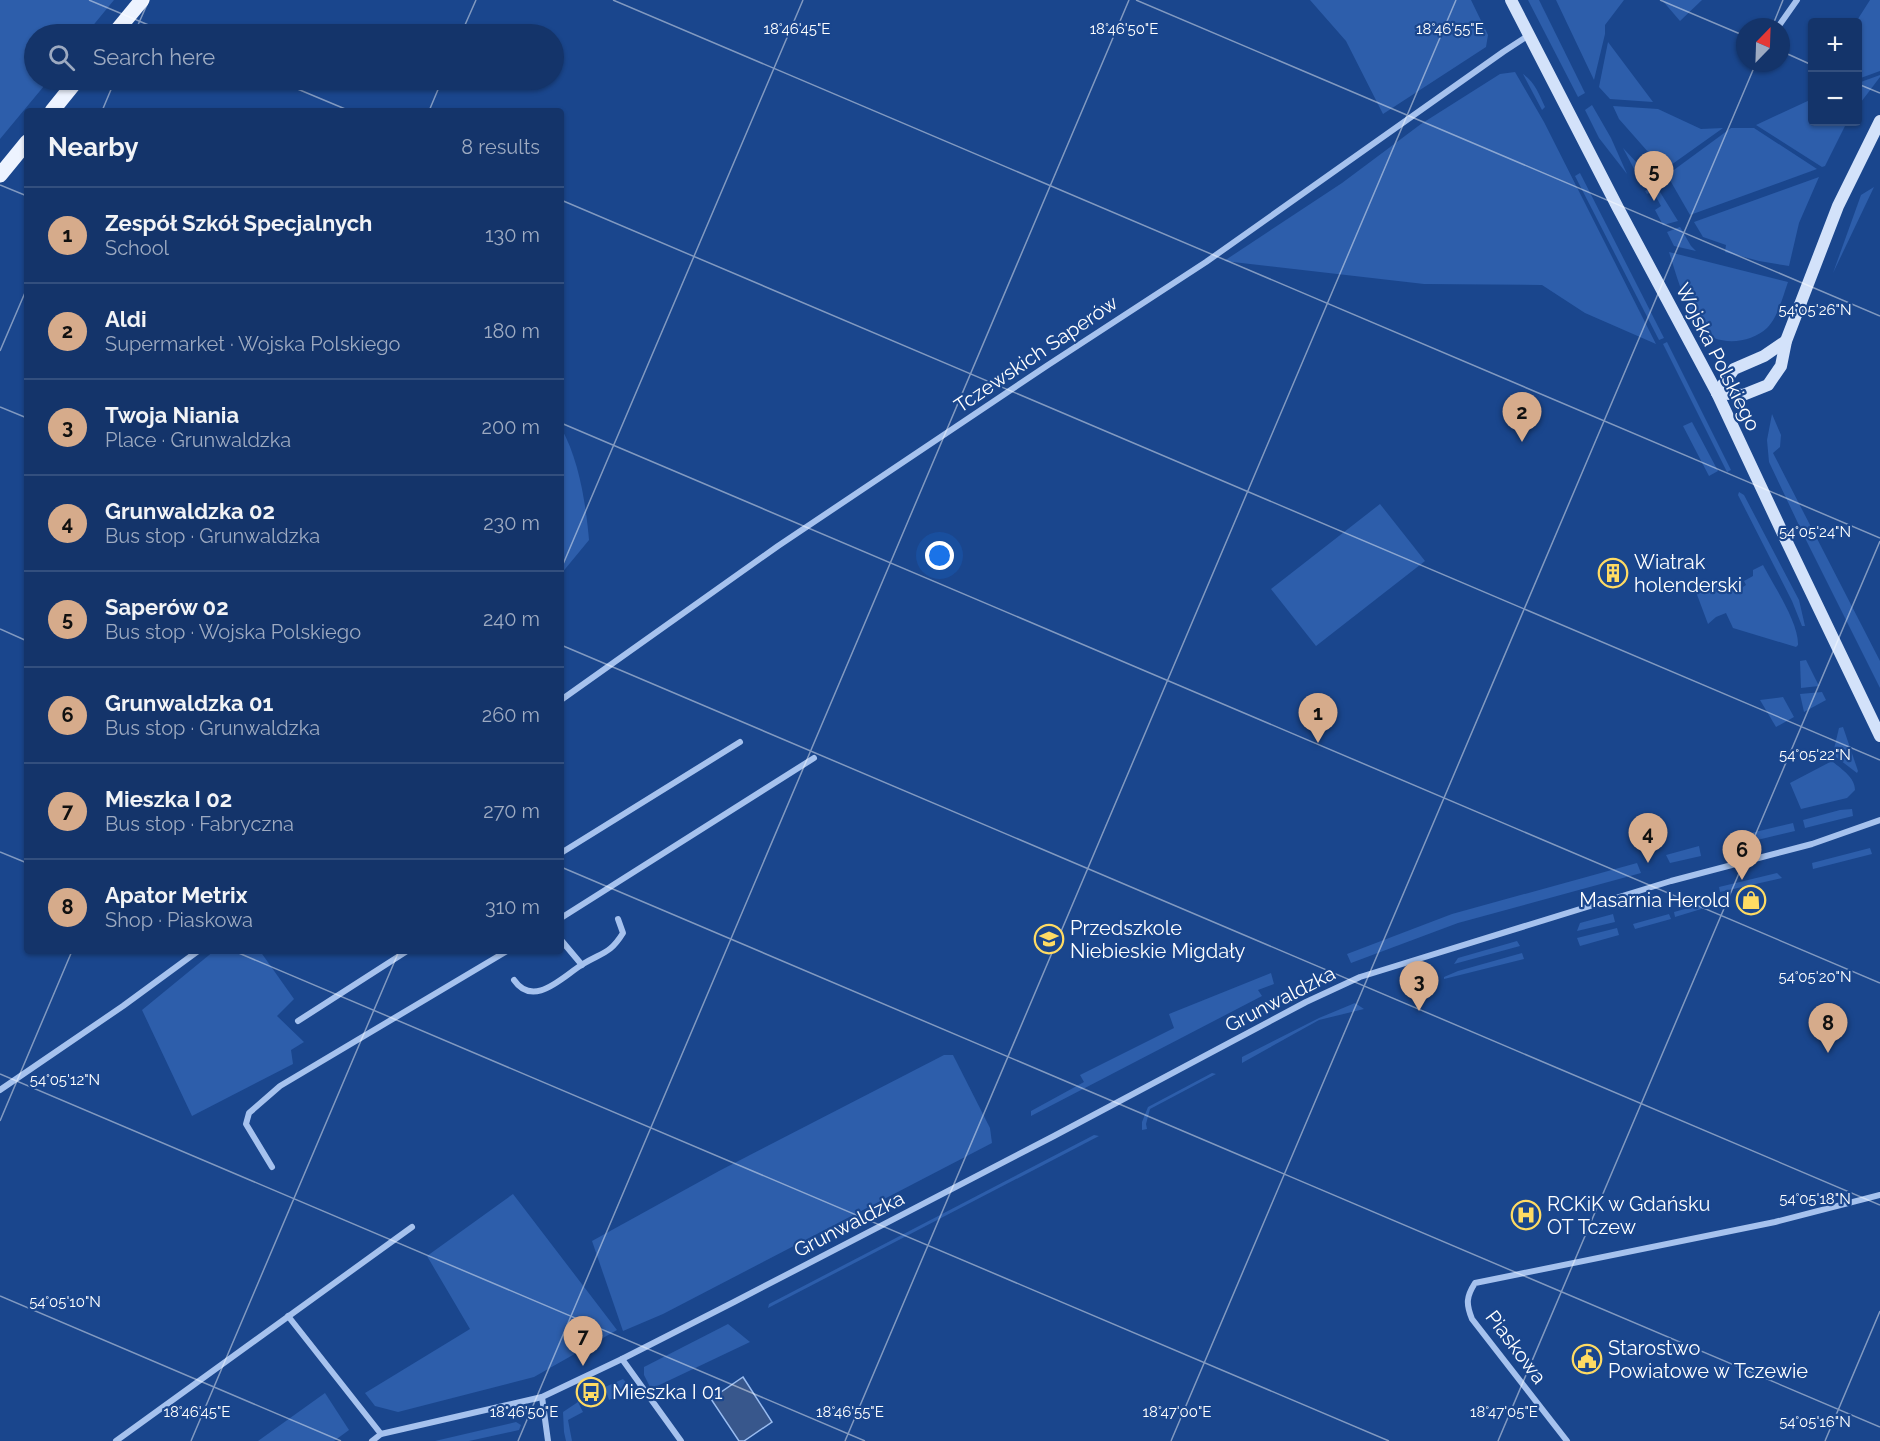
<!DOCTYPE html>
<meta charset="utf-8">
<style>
body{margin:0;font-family:Raleway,sans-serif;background:#213f72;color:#f1f3f6}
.controls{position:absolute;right:18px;top:18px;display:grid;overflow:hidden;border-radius:6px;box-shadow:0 2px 4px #0004}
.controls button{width:54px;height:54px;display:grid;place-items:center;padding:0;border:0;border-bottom:2px solid #334f7e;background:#14346a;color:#f1f3f6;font:30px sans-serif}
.compass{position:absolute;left:1736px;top:18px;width:54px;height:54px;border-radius:50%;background:#14346a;box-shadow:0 2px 4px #0004;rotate:23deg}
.you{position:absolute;left:940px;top:556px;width:21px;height:21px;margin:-15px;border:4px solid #fff;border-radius:50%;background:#1a73e8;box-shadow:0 0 0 9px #1a73e833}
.badge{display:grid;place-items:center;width:39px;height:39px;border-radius:50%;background:#d6ab8b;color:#111;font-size:20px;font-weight:700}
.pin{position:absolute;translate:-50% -50px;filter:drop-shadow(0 2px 3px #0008)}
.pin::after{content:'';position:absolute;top:32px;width:21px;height:18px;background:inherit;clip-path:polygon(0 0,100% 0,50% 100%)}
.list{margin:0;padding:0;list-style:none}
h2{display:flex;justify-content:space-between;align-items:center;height:78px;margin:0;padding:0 24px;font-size:26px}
h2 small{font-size:20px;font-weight:400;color:#9daac1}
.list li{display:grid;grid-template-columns:39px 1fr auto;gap:18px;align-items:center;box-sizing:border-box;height:96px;padding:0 24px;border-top:2px solid #334f7e}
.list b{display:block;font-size:22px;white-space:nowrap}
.list p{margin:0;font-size:20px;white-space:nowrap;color:#9daac1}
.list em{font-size:20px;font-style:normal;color:#9daac1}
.icon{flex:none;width:33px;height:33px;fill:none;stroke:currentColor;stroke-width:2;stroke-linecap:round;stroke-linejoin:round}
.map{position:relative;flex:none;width:1880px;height:1441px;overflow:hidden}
.search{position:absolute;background:#14346a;box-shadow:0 2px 4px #0004;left:24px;top:24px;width:540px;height:66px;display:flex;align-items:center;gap:15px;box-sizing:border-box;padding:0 21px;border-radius:33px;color:#9daac1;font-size:22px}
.panel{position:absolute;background:#14346a;box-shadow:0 2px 4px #0004;left:24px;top:108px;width:540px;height:846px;border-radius:6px}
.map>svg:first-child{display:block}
</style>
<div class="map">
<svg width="1880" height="1441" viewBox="0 0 1880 1441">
<rect width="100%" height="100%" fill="#1a468d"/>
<g fill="#2d5eab">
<path d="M 0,0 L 114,0 L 86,34 L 34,34 L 34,80 L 49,80 L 0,139 Z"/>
<path d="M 1310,0 L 1471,0 L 1488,35 L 1486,47 L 1383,114 L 1346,41 Z"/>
<path d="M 1528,0 L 1539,0 L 1585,93 L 1578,97 Z"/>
<path d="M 1556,0 L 1624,0 L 1605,25 L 1605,34 L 1594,80 Z"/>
<path d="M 1662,0 L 1702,0 L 1680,21 Z"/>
<path d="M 1870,0 L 1880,0 L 1880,71 L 1858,79 L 1858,22 L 1856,22 Z"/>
<path d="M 1608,42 L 1653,102 L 1610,99 L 1599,87 Z"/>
<path d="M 1515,72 L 1544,122 L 1656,344 L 1585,313 L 1542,285 L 1424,284 L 1224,261 L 1342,183 L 1421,124 L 1500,74 Z"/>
<path d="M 1523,74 C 1535,82 1539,94 1545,107 L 1542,110 Z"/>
<path d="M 1880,75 L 1880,77 L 1858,106 L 1858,83 Z"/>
<path d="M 1812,99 L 1812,122 L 1847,122 L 1825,166 L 1822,167 L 1756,125 Z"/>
<path d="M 1592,105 L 1611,138 L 1627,174 L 1599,138 L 1585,110 Z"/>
<path d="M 1613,106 L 1658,109 L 1701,129 L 1723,128 L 1664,170 L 1619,119 Z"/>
<path d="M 1731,128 L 1754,128 L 1817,169 L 1690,215 L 1667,175 Z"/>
<path d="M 1623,148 L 1652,179 L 1643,186 Z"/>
<path d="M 1580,173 L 1664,338 L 1659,340 L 1575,176 Z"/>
<path d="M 1819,177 L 1799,223 L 1789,266 L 1759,261 L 1725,252 L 1726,245 L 1703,237 L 1694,222 Z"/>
<path d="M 1655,184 L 1678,221 L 1663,225 L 1655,210 L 1661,206 L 1653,191 L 1647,194 L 1645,191 Z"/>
<path d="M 1874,187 L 1833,273 L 1861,195 Z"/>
<path d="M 1680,227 L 1691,246 L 1696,251 L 1674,246 L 1667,232 Z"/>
<path d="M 1669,252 L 1788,282 C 1783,296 1778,317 1767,328 C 1750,344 1716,347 1700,328 C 1697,325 1695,320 1693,316 C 1682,296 1676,274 1669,252 Z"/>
<path d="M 1667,342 L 1731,470 L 1727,472 L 1663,344 Z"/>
<path d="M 1772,414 L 1781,435 L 1780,447 L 1773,453 L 1880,661 L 1880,688 L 1805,538 L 1769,462 L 1767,440 Z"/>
<path d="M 1692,422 L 1718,471 L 1709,476 L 1683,426 Z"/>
<path d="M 561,428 C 579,459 586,505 589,540 L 561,574 Z"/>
<path d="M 1739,492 L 1744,495 L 1799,600 L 1805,626 L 1802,626 L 1792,601 L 1738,495 Z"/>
<path d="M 1380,504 L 1425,561 L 1316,646 L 1271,589 Z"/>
<path d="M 1763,565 C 1774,586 1799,623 1798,645 L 1796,647 L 1733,628 L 1726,613 L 1716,617 L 1708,624 L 1696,592 L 1727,580 L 1735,592 L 1746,585 L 1744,581 L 1753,576 L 1753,570 Z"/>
<path d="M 1806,660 L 1819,686 L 1801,688 L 1800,661 Z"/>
<path d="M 1822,692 L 1826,700 L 1804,712 L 1800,694 Z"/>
<path d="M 1783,697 L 1794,717 L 1776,727 L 1760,700 Z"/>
<path d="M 1843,727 L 1858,771 L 1857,773 L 1836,757 L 1834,749 L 1839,728 Z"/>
<path d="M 1832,761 C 1841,769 1855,777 1855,790 L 1847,798 L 1801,809 L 1790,783 Z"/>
<path d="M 1852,809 L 1853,816 L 1805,828 L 1803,820 L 1840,810 Z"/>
<path d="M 1793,823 L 1795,831 L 1753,841 L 1751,833 Z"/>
<path d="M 1699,846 L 1701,856 L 1670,863 L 1666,855 Z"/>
<path d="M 1870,848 L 1872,854 L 1813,869 L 1812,863 Z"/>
<path d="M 1637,863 L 1641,873 L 1458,923 L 1351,963 L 1347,954 L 1452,914 Z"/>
<path d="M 1777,873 L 1782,878 L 1720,892 L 1719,887 Z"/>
<path d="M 1710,902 L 1711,906 L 1675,917 L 1674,912 Z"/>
<path d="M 1613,914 L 1615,922 L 1577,931 L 1580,923 Z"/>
<path d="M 1669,914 L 1671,919 L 1635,929 L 1633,924 Z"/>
<path d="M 1617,928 L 1619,935 L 1580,946 L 1577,938 Z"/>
<path d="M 1517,941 L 1520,946 L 1454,964 L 1458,958 Z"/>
<path d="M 214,951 L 260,951 L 294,999 L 277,1016 L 304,1042 L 291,1050 L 293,1064 L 192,1116 L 142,1010 Z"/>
<path d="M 1522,953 L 1524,959 L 1444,979 L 1444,977 L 1458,971 Z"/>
<path d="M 1271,973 L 1274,984 L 1258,990 L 1262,996 L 1031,1116 L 1031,1111 L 1084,1082 L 1080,1075 L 1174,1028 L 1169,1014 Z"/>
<path d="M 1355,1003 L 1364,1009 L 1319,1020 L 1242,1063 L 1242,1057 L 1319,1018 Z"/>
<path d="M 944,1055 L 953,1055 L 990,1128 L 992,1143 L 663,1314 L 623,1331 L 592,1241 L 719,1171 Z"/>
<path d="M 1212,1073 L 1216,1074 L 1150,1109 L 1146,1124 L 1147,1129 L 1142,1130 L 1142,1122 L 1148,1107 Z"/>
<path d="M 1094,1135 L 1099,1136 L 768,1308 L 769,1304 Z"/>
<path d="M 513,1194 L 617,1330 L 534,1377 L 398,1412 L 375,1406 L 365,1393 L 470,1329 L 427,1256 Z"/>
<path d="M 728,1324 L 750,1342 L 651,1389 L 644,1375 L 644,1367 Z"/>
<path d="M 623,1379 L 632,1389 L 609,1400 L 605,1387 Z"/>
<path d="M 325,1393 L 349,1430 L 334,1441 L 258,1441 Z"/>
<path d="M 578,1402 L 583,1412 L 568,1420 L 572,1441 L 566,1441 L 564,1432 L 563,1412 Z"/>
<path d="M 516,1422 L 521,1425 L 519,1430 L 469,1441 L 435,1441 Z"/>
</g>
<path fill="#38578c" stroke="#99bcf0" stroke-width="1.5" d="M 743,1377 L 772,1422 L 744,1441 L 739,1441 L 711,1399 Z"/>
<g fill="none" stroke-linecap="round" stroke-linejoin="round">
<g stroke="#a6c2ee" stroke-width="6">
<path d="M 1778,27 L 1797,0"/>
<path d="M 561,700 L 778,546 L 1048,365 L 1206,262 L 1503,52 L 1529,35"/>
<path d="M 561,853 L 740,742"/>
<path d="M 561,918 L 814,758"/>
<path d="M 561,940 L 582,965"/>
<path d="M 514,980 C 534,1009 563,976 583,964 C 603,952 610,954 623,933 L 618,919"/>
<path d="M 298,1021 L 407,951"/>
<path d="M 0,1090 L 123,1006 L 198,951"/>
<path d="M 272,1167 L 246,1124 L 249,1113 L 280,1086 L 507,951"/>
<path d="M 288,1316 L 381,1434"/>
<path d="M 622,1359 L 681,1441"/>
<path d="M 542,1397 L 548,1441"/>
<path d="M 116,1441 L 412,1227"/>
<path d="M 372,1441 L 381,1434 L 542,1397 L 622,1359 L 734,1302 L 1054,1136 L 1306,1002 L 1360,977 L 1671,881 L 1812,844 L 1880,820"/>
<path d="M 1567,1441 L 1472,1319 C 1466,1304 1466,1297 1475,1283 L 1775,1222 L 1880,1195"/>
</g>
<g stroke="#d3e2fa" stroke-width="12">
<path d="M 1511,0 L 1618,208 L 1717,393 L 1784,536 L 1880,736"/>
<path d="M 1717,393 L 1743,395 L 1768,385 L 1781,366 L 1786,341 L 1838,206 L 1880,121"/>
<path d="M 1717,393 L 1734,369 L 1764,356 L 1786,341"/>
</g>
<g stroke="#edf3ff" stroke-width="15">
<path d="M 114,34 L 142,0"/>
<path d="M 52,111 L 77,80"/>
<path d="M 0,175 L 27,142"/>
</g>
</g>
<path fill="none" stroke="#fff" stroke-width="1.5" stroke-opacity="0.45" d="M 89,0 L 170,34M 613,0 L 1880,538M 1136,0 L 1880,316M 1660,0 L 1745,36M 1772,27 L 1783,0M 134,34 L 149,0M 461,34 L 476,0M 1781,51 L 1812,65M 276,80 L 350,111M 1858,84 L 1880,93M 102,111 L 115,80M 429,111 L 442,80M 0,185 L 27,196M 561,200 L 1880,760M 0,351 L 27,288M 0,407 L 27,418M 561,423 L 1880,983M 561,569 L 803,0M 0,629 L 27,641M 561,645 L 1880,1205M 0,852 L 27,863M 561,867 L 1880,1427M 234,951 L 1389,1441M 0,1074 L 865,1441M 0,1121 L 72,951M 0,1296 L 341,1441M 191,1441 L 399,951M 518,1441 L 1129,0M 845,1441 L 1456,0M 1171,1441 L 1756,63M 1498,1441 L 1880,541M 1825,1441 L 1880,1311"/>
<defs>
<g id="building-ring" transform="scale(1.5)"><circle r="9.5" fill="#1a468d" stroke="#ffdb63" stroke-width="1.5"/><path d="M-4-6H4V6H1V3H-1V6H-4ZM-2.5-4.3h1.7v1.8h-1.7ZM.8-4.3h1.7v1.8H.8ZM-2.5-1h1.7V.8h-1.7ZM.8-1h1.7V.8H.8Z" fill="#ffdb63"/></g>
<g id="shop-ring" transform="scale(1.5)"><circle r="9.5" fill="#1a468d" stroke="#ffdb63" stroke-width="1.5"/><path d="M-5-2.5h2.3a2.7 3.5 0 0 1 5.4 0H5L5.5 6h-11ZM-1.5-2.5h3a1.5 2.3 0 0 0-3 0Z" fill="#ffdb63"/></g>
<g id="school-ring" transform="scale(1.5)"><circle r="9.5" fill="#1a468d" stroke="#ffdb63" stroke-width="1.5"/><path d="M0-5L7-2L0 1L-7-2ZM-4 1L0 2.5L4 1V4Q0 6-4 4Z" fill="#ffdb63"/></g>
<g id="hospital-ring" transform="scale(1.5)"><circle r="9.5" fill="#1a468d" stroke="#ffdb63" stroke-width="1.5"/><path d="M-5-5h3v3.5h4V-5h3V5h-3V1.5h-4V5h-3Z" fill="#ffdb63"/></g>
<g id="civic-ring" transform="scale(1.5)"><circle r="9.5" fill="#1a468d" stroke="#ffdb63" stroke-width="1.5"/><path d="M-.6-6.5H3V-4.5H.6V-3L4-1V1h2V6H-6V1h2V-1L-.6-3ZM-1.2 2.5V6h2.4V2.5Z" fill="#ffdb63"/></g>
<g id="bus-ring" transform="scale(1.5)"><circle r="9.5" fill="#1a468d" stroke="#ffdb63" stroke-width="1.5"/><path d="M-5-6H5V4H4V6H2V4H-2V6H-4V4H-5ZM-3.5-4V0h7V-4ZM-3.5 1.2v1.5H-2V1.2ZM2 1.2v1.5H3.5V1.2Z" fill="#ffdb63"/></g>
</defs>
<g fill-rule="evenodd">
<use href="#building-ring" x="1613" y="573"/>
<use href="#shop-ring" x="1751" y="900"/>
<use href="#school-ring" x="1049" y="939"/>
<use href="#hospital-ring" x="1526" y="1215"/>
<use href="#civic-ring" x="1587" y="1359"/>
<use href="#bus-ring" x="591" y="1392"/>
</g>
<g text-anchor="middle" stroke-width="4.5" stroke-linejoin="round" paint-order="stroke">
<g font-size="20" fill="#fff" stroke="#1a468d">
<text transform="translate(1036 354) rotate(-34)" y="7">Tczewskich Saperów</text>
<text transform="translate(1718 357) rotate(63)" y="7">Wojska Polskiego</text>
<text transform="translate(1280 999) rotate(-27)" y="7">Grunwaldzka</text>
<text transform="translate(849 1224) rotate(-27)" y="7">Grunwaldzka</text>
<text transform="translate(1516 1347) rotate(53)" y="7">Piaskowa</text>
</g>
<g font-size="20" fill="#fff" stroke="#1a468d" text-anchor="start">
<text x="1634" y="569">Wiatrak<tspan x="1634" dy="23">holenderski</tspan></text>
<text x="1730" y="907" text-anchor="end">Masarnia Herold</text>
<text x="1070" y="935">Przedszkole<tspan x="1070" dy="23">Niebieskie Migdały</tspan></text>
<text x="1547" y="1211">RCKiK w Gdańsku<tspan x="1547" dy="23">OT Tczew</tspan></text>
<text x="1608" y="1355">Starostwo<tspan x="1608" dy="23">Powiatowe w Tczewie</tspan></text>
<text x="612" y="1399">Mieszka I 01</text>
</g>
</g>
<g font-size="15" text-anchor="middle" fill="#fff" stroke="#1a468d" stroke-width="4.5" stroke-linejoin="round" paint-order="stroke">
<text x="797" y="34">18°46'45"E</text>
<text x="1124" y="34">18°46'50"E</text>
<text x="1450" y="34">18°46'55"E</text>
<text x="1815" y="315">54°05'26"N</text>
<text x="1815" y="537">54°05'24"N</text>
<text x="1815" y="760">54°05'22"N</text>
<text x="1815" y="982">54°05'20"N</text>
<text x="65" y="1085">54°05'12"N</text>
<text x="1815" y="1204">54°05'18"N</text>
<text x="65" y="1307">54°05'10"N</text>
<text x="197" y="1417">18°46'45"E</text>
<text x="524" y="1417">18°46'50"E</text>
<text x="850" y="1417">18°46'55"E</text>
<text x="1177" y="1417">18°47'00"E</text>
<text x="1504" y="1417">18°47'05"E</text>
<text x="1815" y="1427">54°05'16"N</text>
</g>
</svg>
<div class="controls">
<button>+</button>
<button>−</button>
</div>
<svg class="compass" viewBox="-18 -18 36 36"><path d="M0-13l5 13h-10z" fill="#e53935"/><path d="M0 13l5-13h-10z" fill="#9daac1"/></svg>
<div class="you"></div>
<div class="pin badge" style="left:1318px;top:743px">1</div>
<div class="pin badge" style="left:1522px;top:442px">2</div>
<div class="pin badge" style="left:1419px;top:1011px">3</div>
<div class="pin badge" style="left:1648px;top:863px">4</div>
<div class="pin badge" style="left:1654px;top:201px">5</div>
<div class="pin badge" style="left:1742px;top:880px">6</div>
<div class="pin badge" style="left:583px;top:1366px">7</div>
<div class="pin badge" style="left:1828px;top:1053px">8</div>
<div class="search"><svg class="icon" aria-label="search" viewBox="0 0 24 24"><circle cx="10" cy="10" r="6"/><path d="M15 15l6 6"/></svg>Search here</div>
<section class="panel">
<h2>Nearby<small>8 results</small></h2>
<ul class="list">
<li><span class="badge">1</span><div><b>Zespół Szkół Specjalnych</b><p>School</p></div><em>130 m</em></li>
<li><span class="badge">2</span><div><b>Aldi</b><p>Supermarket · Wojska Polskiego</p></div><em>180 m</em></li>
<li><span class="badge">3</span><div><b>Twoja Niania</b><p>Place · Grunwaldzka</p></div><em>200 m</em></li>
<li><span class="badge">4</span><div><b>Grunwaldzka 02</b><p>Bus stop · Grunwaldzka</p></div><em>230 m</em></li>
<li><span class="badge">5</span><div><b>Saperów 02</b><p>Bus stop · Wojska Polskiego</p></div><em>240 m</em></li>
<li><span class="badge">6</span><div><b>Grunwaldzka 01</b><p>Bus stop · Grunwaldzka</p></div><em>260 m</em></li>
<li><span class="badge">7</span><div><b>Mieszka I 02</b><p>Bus stop · Fabryczna</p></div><em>270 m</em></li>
<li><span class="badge">8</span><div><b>Apator Metrix</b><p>Shop · Piaskowa</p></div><em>310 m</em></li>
</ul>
</section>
</div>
